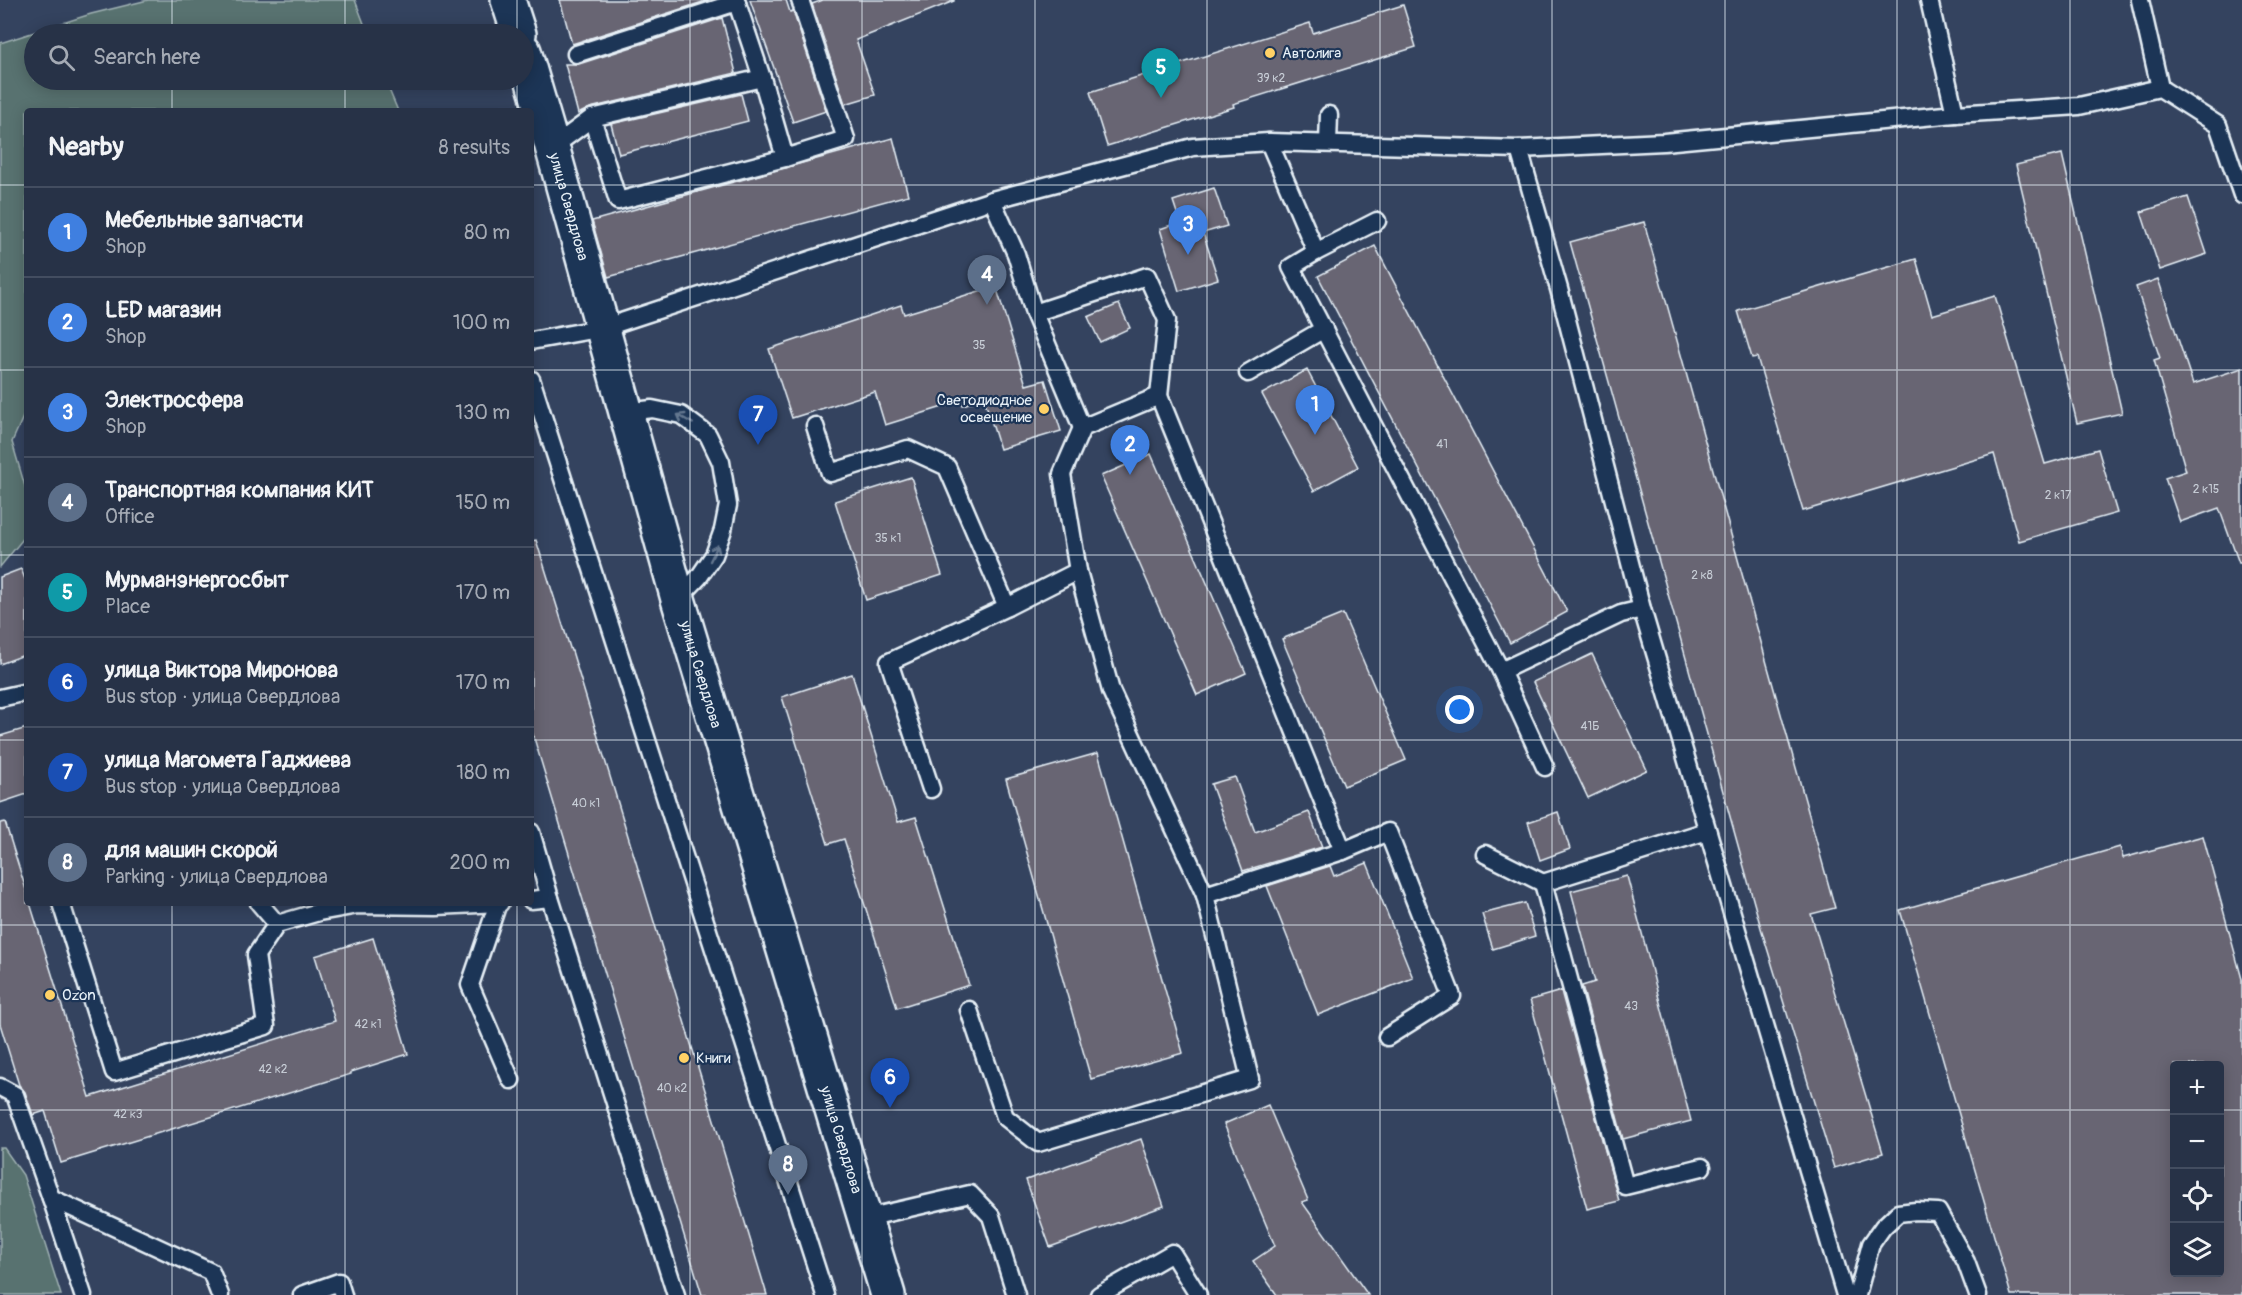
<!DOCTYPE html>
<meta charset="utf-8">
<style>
body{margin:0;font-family:Pangolin,sans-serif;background:#333e52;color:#f1f3f6}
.controls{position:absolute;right:18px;bottom:18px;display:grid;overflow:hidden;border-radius:6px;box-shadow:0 3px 15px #0003}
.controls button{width:54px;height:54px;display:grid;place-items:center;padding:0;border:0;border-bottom:2px solid #434d60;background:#273247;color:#f1f3f6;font:30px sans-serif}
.you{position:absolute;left:1460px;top:710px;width:21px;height:21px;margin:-15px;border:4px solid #fff;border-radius:50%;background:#1a73e8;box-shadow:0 0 0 9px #1a73e833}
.badge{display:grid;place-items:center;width:39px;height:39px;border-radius:50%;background:#ffd166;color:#fff;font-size:20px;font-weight:700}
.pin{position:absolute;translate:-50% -50px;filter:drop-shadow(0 2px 3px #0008)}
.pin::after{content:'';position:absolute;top:32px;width:21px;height:18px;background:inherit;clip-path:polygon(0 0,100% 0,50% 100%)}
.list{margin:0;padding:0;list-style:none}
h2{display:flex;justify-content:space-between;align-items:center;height:78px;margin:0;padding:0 24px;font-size:26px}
h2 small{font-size:20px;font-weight:400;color:#a4aab4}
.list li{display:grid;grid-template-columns:39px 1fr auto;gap:18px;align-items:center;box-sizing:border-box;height:90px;padding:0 24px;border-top:2px solid #434d60}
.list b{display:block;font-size:22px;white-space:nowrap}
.list p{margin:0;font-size:20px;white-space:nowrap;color:#a4aab4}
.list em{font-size:20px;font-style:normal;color:#a4aab4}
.icon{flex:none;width:33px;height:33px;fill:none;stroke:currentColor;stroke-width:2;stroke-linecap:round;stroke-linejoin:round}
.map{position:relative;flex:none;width:2242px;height:1295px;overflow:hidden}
.search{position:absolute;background:#273247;box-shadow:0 3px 15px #0003;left:24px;top:24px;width:510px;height:66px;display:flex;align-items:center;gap:15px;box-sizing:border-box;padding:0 21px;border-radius:33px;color:#a4aab4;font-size:22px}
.panel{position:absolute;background:#273247;box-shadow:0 3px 15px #0003;left:24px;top:108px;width:510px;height:798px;border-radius:6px}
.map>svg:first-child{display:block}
</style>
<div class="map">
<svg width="2242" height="1295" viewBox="0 0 2242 1295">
<rect width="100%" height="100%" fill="#34435f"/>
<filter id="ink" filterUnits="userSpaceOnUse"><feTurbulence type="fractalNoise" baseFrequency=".0167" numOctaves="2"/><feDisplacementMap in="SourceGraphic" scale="12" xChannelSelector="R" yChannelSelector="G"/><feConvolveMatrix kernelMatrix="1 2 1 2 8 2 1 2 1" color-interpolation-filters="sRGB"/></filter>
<g filter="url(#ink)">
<g fill="#59726f" stroke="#a0b2b4" stroke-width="1.5">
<path d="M 148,0 L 355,0 L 368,34 L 34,34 L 34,80 L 385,80 L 398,111 L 27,111 L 27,408 L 12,442 L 27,493 L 27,534 L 0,567 L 0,43 L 91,14 Z"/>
<path d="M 0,1148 L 4,1148 L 23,1175 L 61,1295 L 0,1295 Z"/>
</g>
<g fill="#686573" stroke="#e8f1f8" stroke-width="1.5" fill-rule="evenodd">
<path d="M 560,0 L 709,0 L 572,44 Z"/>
<path d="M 750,0 L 786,0 L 790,12 L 793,11 L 826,111 L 793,122 Z"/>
<path d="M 823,0 L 954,0 L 954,1 L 856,40 L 875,95 L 845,104 L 812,4 Z"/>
<path d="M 1403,5 L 1416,47 L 1233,104 L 1234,107 L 1107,146 L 1090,92 L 1310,23 L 1313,33 Z"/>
<path d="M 722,18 L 736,73 L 590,108 L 578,114 L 565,64 L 579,64 Z"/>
<path d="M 741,94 L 748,121 L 619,154 L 611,124 Z"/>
<path d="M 893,138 L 908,195 L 608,277 L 592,221 Z"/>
<path d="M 2062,154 L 2122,413 L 2077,423 L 2016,165 Z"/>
<path d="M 1214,188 L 1227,226 L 1203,233 L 1218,279 L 1179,291 L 1160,229 L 1180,222 L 1173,201 Z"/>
<path d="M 2188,197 L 2207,254 L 2160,270 L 2141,212 Z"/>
<path d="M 1644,222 L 1835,908 L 1811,914 L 1883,1153 L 1834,1168 L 1761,928 L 1570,242 Z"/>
<path d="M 1375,246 L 1567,612 L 1510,643 L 1318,276 Z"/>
<path d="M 1916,259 L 1932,315 L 1995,296 L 2045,464 L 2098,449 L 2117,513 L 2019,541 L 1994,454 L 1803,511 L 1757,357 L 1752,358 L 1738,311 Z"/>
<path d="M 2158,279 L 2193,384 L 2242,368 L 2242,563 L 2239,563 L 2219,508 L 2180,522 L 2165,478 L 2186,471 L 2154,360 L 2160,358 L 2136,287 Z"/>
<path d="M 996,286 L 1026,385 L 1045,380 L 1061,431 L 1000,449 L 984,398 L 963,405 L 962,401 L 885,425 L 875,392 L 792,418 L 769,349 L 901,305 L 904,314 Z"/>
<path d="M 1119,304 L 1130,328 L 1100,342 L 1088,317 Z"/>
<path d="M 1307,370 L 1358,467 L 1314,491 L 1262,394 Z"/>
<path d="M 1151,454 L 1246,673 L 1197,695 L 1101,476 Z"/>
<path d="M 911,477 L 942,575 L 866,600 L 835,501 Z"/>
<path d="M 536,540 L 571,651 L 572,651 L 767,1295 L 702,1295 L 531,728 L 531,541 Z"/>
<path d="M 21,569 L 27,584 L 27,654 L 0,664 L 0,577 Z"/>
<path d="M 1343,614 L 1406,760 L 1344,786 L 1282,639 Z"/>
<path d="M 1592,654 L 1647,770 L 1588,798 L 1533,682 Z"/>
<path d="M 852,674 L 898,822 L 916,817 L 969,985 L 897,1008 L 844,839 L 828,844 L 782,697 Z"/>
<path d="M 27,728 L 27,794 L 0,803 L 0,736 Z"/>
<path d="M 1098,753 L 1183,1053 L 1091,1079 L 1006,779 Z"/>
<path d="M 1235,777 L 1255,832 L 1309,812 L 1322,847 L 1243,871 L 1211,784 Z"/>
<path d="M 1558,812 L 1570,849 L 1540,860 L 1528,822 Z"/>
<path d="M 5,822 L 27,893 L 27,903 L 30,903 L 90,1097 L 335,1021 L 315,956 L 373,938 L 408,1054 L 351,1072 L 351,1074 L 61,1163 L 45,1111 L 33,1115 L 25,1092 L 19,1085 L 0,1024 L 0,823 Z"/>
<path d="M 2203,836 L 2242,979 L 2242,1295 L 2011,1295 L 1900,910 L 2120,847 L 2123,858 ZM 2175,1065 L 2220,1065 L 2220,1272 L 2175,1272 Z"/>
<path d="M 1367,863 L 1413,978 L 1318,1015 L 1267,886 L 1330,866 L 1334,876 Z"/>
<path d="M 1627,876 L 1691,1121 L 1623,1139 L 1582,986 L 1595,982 L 1571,891 Z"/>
<path d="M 1525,903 L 1535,936 L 1493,949 L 1482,914 Z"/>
<path d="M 1561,991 L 1619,1201 L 1587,1209 L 1530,1000 Z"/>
<path d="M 1268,1105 L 1308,1200 L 1302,1202 L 1368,1295 L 1277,1295 L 1253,1261 L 1275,1246 L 1224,1124 Z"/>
<path d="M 1141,1139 L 1164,1206 L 1050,1247 L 1026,1180 Z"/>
</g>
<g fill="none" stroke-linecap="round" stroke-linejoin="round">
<g stroke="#e8f1f8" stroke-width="21">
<g id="service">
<path d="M 1929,0 L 1955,114"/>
<path d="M 2140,0 L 2160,88"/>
<path d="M 576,54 L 737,2"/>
<path d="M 592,118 L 618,201 L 785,158 L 762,78 L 736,0"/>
<path d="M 1269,142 L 1316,252 L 1377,221"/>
<path d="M 551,143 L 565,138 L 592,118 L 762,78"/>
<path d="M 1328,143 L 1329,115"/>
<path d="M 1519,149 L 1559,289 L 1642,609 L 1845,1295"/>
<path d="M 785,158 L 846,139 L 800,0"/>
<path d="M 1316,252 L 1291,267 L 1501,671 L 1545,767"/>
<path d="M 1034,313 L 1147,276 L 1167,320 L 1159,396"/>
<path d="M 531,341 L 603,328 L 992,200 L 1193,147 L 1269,142 L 1519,149 L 1664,142 L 1955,114 L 2079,106 L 2160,88 L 2218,125 L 2242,195"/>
<path d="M 1248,373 L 1324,329"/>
<path d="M 531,379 L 825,1295"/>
<path d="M 626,412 L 652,409 L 681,415 L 708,435 L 721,462 L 728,505 L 723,530 L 714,555 L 699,577 L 678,599"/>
<path d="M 815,426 L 830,473 L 908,449 L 947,467 L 1007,607"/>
<path d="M 1082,428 L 1062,474 L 1078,571 L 1111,691 L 1205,895"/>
<path d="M 1501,671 L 1621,614 L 1642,609"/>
<path d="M 0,698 L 27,692"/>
<path d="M 931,789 L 889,662 L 1007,607 L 1078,571"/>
<path d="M 531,832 L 550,898 L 676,1295"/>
<path d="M 1343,851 L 1388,832 L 1452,996 L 1387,1037"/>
<path d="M 1485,854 L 1543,883 L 1707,831"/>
<path d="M 1543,883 L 1625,1186 L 1702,1167"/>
<path d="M 531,900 L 550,898"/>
<path d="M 61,903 L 114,1072 L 266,1026 L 256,955 L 277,924 L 319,912 L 358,905 L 436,906 L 500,903"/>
<path d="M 259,903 L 277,924"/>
<path d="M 498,903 L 470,985 L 511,1080"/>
<path d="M 969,1010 L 1005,1117 L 1038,1143 L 1250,1079 L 1205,895 L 1343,851 L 1159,396 L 1082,428 L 1034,313 L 1016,254 L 992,200"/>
<path d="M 0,1087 L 15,1095 L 51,1198 L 211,1272 L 220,1295"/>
<path d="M 51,1198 L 83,1295"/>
<path d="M 866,1218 L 970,1194 L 991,1216 L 1016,1295"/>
<path d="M 302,1295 L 339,1282 L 343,1295"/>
<path d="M 1099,1295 L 1172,1253 L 1198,1295"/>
<path d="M 1857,1295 L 1871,1244 L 1883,1227 L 1898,1213 L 1916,1211 L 1938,1212 L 1966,1262 L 1978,1295"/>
</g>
</g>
<g stroke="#e8f1f8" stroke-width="38">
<g id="tertiary">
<path d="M 508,0 L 519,34"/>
<path id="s1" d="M 524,51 L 551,143 L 678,599 L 888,1295"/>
</g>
</g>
<use href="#service" stroke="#1d3557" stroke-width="16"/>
<use href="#tertiary" stroke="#1d3557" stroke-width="33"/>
</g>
<defs><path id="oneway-shaft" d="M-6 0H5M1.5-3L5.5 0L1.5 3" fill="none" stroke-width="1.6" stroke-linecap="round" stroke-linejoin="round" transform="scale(1.5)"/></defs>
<g stroke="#64778f">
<use href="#oneway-shaft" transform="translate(685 419) rotate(-150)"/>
<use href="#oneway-shaft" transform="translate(714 553) rotate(-64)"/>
</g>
</g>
<path fill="none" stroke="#e8f1f8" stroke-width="1.5" stroke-opacity="0.55" d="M 172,0 L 172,34M 345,0 L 345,34M 517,0 L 517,34M 690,0 L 690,1295M 862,0 L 862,1295M 1035,0 L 1035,1295M 1207,0 L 1207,1295M 1380,0 L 1380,1295M 1552,0 L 1552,1295M 1725,0 L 1725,1295M 1897,0 L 1897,1295M 2070,0 L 2070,1295M 172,80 L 172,111M 345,80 L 345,111M 517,80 L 517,111M 0,185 L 27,185M 531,185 L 2242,185M 0,370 L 27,370M 531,370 L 2242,370M 0,555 L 27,555M 531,555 L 2242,555M 0,740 L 27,740M 531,740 L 2242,740M 172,903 L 172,1295M 345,903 L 345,1295M 517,903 L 517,1295M 0,925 L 2242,925M 0,1110 L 2174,1110M 2220,1110 L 2242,1110"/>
<g fill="#ffd166" stroke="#1d3557" stroke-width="2">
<circle cx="1270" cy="53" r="6"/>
<circle cx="1044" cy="409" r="6"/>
<circle cx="50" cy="995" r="6"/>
<circle cx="684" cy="1058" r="6"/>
</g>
<g text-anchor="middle" stroke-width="4.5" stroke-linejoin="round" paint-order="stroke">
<g font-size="12" fill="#c8ced7">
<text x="1271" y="82">39 к2</text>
<text x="979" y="349">35</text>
<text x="1442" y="448">41</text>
<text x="2206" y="493">2 к15</text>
<text x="2058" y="499">2 к17</text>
<text x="888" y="542">35 к1</text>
<text x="1702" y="579">2 к8</text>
<text x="1590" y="730">41Б</text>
<text x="586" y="807">40 к1</text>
<text x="1631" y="1010">43</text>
<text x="368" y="1028">42 к1</text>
<text x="273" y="1073">42 к2</text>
<text x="672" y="1092">40 к2</text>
<text x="128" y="1118">42 к3</text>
</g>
<g font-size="15" fill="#e8f1f8" stroke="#1d3557" text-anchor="start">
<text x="1282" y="58">Автолига</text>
<text x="1032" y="405" text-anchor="end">Светодиодное<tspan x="1032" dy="17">освещение</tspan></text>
<text x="62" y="1000">Ozon</text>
<text x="696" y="1063">Книги</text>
</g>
<g font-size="15" fill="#e8f1f8" stroke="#1d3557">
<text dy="5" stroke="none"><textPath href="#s1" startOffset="162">улица Свердлова</textPath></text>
<text dy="5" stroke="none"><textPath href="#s1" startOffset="648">улица Свердлова</textPath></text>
<text dy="5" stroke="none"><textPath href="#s1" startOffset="1134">улица Свердлова</textPath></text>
</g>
</g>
</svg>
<div class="controls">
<button>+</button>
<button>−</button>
<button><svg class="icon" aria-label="locate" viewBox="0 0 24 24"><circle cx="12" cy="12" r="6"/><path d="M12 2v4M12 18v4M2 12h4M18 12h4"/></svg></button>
<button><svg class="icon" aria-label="layers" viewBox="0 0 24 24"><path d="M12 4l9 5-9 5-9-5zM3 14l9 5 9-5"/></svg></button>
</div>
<div class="you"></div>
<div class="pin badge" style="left:1315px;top:435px;background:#3f7fe0">1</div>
<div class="pin badge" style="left:1130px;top:475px;background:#3f7fe0">2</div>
<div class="pin badge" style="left:1188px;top:255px;background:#3f7fe0">3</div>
<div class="pin badge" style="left:987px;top:305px;background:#5c6f8a">4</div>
<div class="pin badge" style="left:1161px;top:98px;background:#0f9aa8">5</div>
<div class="pin badge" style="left:890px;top:1108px;background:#1a4fb4">6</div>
<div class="pin badge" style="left:758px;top:445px;background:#1a4fb4">7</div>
<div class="pin badge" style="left:788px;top:1195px;background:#5c6f8a">8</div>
<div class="search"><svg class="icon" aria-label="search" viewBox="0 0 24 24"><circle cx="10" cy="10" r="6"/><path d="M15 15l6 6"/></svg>Search here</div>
<section class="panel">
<h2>Nearby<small>8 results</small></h2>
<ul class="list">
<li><span class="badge" style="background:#3f7fe0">1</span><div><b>Мебельные запчасти</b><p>Shop</p></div><em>80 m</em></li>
<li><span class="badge" style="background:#3f7fe0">2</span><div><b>LED магазин</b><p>Shop</p></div><em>100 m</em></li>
<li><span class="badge" style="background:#3f7fe0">3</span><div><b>Электросфера</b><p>Shop</p></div><em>130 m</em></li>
<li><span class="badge" style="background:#5c6f8a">4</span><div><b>Транспортная компания КИТ</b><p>Office</p></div><em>150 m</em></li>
<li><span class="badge" style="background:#0f9aa8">5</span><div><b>Мурманэнергосбыт</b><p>Place</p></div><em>170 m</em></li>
<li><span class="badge" style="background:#1a4fb4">6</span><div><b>улица Виктора Миронова</b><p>Bus stop · улица Свердлова</p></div><em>170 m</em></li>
<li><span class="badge" style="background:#1a4fb4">7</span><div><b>улица Магомета Гаджиева</b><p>Bus stop · улица Свердлова</p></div><em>180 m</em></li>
<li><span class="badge" style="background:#5c6f8a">8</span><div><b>для машин скорой</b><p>Parking · улица Свердлова</p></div><em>200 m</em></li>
</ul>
</section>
</div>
